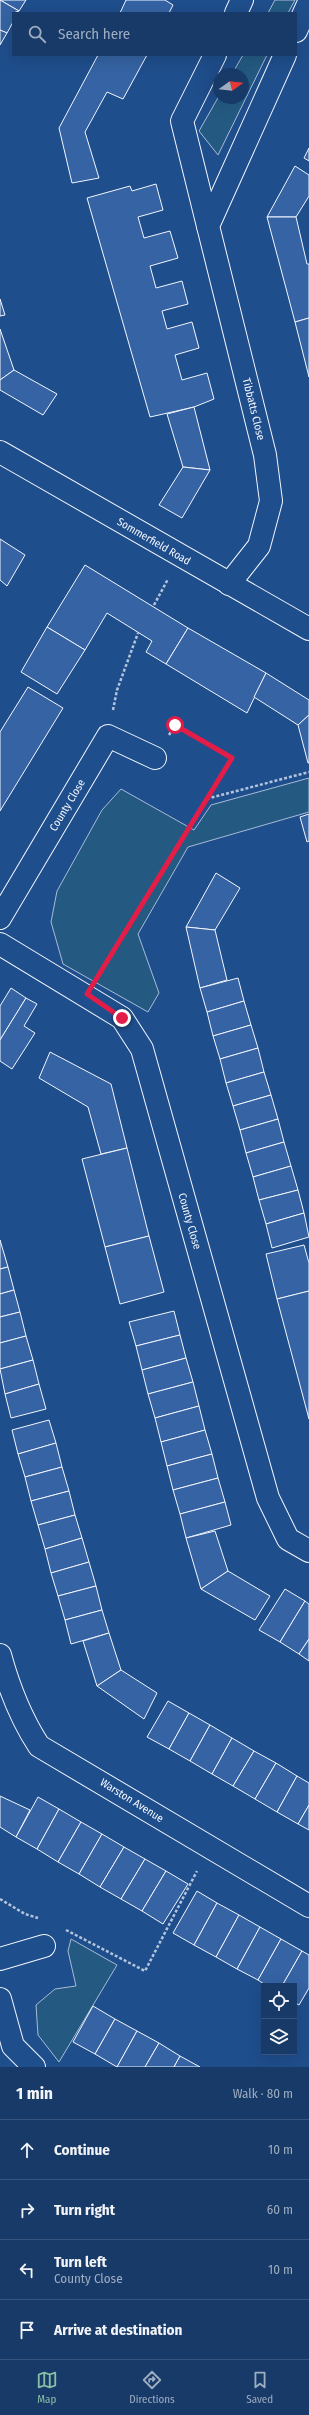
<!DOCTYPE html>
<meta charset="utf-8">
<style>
body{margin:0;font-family:"Fira Sans Condensed",sans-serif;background:#244571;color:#f1f3f6}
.controls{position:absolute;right:12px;bottom:12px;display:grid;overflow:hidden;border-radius:0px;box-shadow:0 4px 16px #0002}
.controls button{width:36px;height:36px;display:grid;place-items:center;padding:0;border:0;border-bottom:1px solid #36547d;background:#173a69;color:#f1f3f6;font:20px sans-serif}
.compass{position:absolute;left:213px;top:68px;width:36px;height:36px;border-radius:50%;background:#173a69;box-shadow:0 4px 16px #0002;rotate:75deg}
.stop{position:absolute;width:12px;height:12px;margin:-9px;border:3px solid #e11d48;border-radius:50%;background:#fff}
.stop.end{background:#e11d48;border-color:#fff;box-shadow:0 1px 4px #0008}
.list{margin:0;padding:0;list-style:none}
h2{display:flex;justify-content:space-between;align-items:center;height:52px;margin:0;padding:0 16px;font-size:17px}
h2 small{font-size:13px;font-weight:400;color:#9eadc0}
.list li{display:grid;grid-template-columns:26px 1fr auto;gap:12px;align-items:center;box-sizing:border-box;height:60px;padding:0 16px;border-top:1px solid #36547d}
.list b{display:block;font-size:15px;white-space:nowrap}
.list p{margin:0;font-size:13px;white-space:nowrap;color:#9eadc0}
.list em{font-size:13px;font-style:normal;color:#9eadc0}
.icon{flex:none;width:22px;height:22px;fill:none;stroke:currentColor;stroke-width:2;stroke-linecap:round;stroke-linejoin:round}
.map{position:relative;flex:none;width:309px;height:2067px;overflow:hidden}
.search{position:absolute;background:#173a69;box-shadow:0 4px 16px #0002;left:12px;right:12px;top:12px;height:44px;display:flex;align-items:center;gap:10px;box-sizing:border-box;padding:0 14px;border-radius:0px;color:#9eadc0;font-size:15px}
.sheet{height:292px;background:#173a69}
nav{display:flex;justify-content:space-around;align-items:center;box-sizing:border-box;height:56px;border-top:1px solid #36547d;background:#173a69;font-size:11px;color:#9eadc0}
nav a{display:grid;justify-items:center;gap:2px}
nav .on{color:#8abfa5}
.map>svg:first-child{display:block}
</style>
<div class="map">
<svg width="309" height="2067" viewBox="0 0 309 2067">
<rect width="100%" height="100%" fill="#1f4e8c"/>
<g fill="#245a82" stroke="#a8bbd7">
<path d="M 275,0 L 295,0 L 288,13 L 268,13 Z"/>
<path d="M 243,55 L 267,55 L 218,155 L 199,131 L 219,96 L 219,98 L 243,98 L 243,74 L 232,74 Z"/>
<path d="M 309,778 L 309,812 L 188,847 L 138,934 L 159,993 L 148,1012 L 63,964 L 51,922 L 57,891 L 102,810 L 121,789 L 194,830 L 211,805 Z"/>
<path d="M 71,1939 L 117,1965 L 59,2062 L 38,2035 L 36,2005 L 55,1989 L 76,1986 L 68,1951 Z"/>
</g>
<g fill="#3563a3" stroke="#f2f6ff">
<path d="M 0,0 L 26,0 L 19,11 Z"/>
<path d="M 0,0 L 19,11 L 13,13 L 13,22 L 7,33 L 0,30 Z"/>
<path d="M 126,0 L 165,0 L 173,5 L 169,13 L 120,13 Z"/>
<path d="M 0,30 L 7,33 L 0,45 Z"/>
<path d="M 98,55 L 147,55 L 123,99 L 107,92 L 85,132 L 99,178 L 72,183 L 59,128 Z"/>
<path d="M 309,148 L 309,161 L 304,158 Z"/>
<path d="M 295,166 L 309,175 L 309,196 L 296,217 L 267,217 Z"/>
<path d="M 156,184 L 163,210 L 138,217 L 144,238 L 170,231 L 178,258 L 150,266 L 156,288 L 182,281 L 188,304 L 162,311 L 167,329 L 192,322 L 199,348 L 175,355 L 182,380 L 207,373 L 214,399 L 194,407 L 150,417 L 87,198 L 130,186 L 132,191 Z"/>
<path d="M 267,217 L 296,217 L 307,264 L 309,264 L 309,318 L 295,322 Z"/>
<path d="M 0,299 L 5,315 L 0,316 Z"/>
<path d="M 309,318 L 309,377 L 295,322 Z"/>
<path d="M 0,329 L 14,370 L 0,380 Z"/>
<path d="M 14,370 L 57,394 L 43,415 L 0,390 L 0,380 Z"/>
<path d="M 194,407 L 210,470 L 183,467 L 167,414 Z"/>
<path d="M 183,467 L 210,470 L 182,518 L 159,505 Z"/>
<path d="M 0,539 L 25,555 L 7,586 L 0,580 Z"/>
<path d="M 85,565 L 188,628 L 166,664 L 146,652 L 152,641 L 107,613 L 85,650 L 47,627 Z"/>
<path d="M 47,627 L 85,650 L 57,694 L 21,672 Z"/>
<path d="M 188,628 L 266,673 L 247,713 L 166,664 Z"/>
<path d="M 266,673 L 309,700 L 309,715 L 298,725 L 254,697 Z"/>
<path d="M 28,687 L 63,708 L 0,811 L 0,732 Z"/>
<path d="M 309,715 L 309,763 L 308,763 L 298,725 Z"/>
<path d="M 309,814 L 309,841 L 307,842 L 300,817 Z"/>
<path d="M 216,873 L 240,888 L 215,930 L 186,927 Z"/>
<path d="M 186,927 L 215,930 L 227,980 L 200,988 Z"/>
<path d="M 238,978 L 244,1001 L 207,1012 L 200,988 Z"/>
<path d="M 11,988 L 26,998 L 0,1040 L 0,1006 Z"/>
<path d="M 26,998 L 37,1004 L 24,1026 L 35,1033 L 12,1069 L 0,1061 L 0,1040 Z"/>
<path d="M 244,1001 L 251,1025 L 213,1036 L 207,1012 Z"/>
<path d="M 251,1025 L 258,1048 L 220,1059 L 213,1036 Z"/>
<path d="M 258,1048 L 264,1072 L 226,1083 L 220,1059 Z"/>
<path d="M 50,1052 L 111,1084 L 127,1148 L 101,1154 L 88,1107 L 39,1078 Z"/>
<path d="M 264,1072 L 271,1095 L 233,1106 L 226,1083 Z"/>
<path d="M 271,1095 L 278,1119 L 240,1130 L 233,1106 Z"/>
<path d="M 278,1119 L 284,1142 L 246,1153 L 240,1130 Z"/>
<path d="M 284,1142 L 291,1166 L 253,1177 L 246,1153 Z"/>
<path d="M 127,1148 L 149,1236 L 105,1247 L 82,1159 Z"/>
<path d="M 291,1166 L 298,1190 L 259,1200 L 253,1177 Z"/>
<path d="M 298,1190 L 304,1213 L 266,1224 L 259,1200 Z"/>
<path d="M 304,1213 L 309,1237 L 272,1248 L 266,1224 Z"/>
<path d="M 149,1236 L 164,1292 L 120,1304 L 105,1247 Z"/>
<path d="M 0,1240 L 8,1267 L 0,1269 Z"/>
<path d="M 304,1245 L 309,1263 L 309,1291 L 277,1299 L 266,1254 Z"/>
<path d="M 8,1267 L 14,1290 L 0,1294 L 0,1269 Z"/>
<path d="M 14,1290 L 20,1312 L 0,1317 L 0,1294 Z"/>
<path d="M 309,1291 L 309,1419 L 277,1299 Z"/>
<path d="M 174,1311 L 180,1335 L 136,1346 L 129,1322 Z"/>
<path d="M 20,1312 L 26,1336 L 0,1343 L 0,1317 Z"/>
<path d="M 180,1335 L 186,1358 L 142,1370 L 136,1346 Z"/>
<path d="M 26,1336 L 33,1360 L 0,1369 L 0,1343 Z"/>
<path d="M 186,1358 L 193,1382 L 148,1394 L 142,1370 Z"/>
<path d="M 33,1360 L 39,1384 L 5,1394 L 0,1369 Z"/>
<path d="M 193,1382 L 199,1406 L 155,1418 L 148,1394 Z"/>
<path d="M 39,1384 L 46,1409 L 11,1418 L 5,1394 Z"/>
<path d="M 199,1406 L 205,1430 L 161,1442 L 155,1418 Z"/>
<path d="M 49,1420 L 56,1443 L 18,1454 L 12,1430 Z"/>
<path d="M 205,1430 L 212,1454 L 167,1466 L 161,1442 Z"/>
<path d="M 56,1443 L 62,1467 L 25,1477 L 18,1454 Z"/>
<path d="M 212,1454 L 218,1478 L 173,1490 L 167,1466 Z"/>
<path d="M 62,1467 L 69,1491 L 31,1501 L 25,1477 Z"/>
<path d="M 218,1478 L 225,1502 L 180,1514 L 173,1490 Z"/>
<path d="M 69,1491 L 75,1515 L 38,1525 L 31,1501 Z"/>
<path d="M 225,1502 L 231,1525 L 186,1538 L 180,1514 Z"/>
<path d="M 75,1515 L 82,1538 L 45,1549 L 38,1525 Z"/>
<path d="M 215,1531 L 228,1571 L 201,1589 L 186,1538 Z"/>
<path d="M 82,1538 L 89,1562 L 51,1573 L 45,1549 Z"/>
<path d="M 89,1562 L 96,1586 L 58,1596 L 51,1573 Z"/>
<path d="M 228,1571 L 270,1596 L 255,1620 L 201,1589 Z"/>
<path d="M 96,1586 L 102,1610 L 65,1620 L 58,1596 Z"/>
<path d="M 285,1589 L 305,1601 L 280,1642 L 259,1630 Z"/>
<path d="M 305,1601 L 309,1604 L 309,1639 L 299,1654 L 280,1642 Z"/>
<path d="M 102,1610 L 109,1633 L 71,1644 L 65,1620 Z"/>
<path d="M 109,1633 L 121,1670 L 97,1686 L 83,1641 Z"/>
<path d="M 309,1639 L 309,1661 L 299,1654 Z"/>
<path d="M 121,1670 L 157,1693 L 144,1719 L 97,1686 Z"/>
<path d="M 168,1701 L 189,1713 L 169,1749 L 147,1737 Z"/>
<path d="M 189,1713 L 210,1725 L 190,1761 L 169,1749 Z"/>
<path d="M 210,1725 L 232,1738 L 212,1774 L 190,1761 Z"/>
<path d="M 232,1738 L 254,1751 L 233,1786 L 212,1774 Z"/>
<path d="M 254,1751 L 276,1763 L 255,1799 L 233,1786 Z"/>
<path d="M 276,1763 L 297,1776 L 277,1812 L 255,1799 Z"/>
<path d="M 297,1776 L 309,1783 L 309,1805 L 298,1824 L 277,1812 Z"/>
<path d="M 0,1796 L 30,1810 L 16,1837 L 0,1827 Z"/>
<path d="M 38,1797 L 59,1809 L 37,1849 L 16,1837 Z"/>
<path d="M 309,1805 L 309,1830 L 298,1824 Z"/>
<path d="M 59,1809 L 81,1822 L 58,1862 L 37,1849 Z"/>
<path d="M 81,1822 L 102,1834 L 79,1874 L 58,1862 Z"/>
<path d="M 102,1834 L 124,1847 L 100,1887 L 79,1874 Z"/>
<path d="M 124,1847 L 145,1859 L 121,1899 L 100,1887 Z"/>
<path d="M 145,1859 L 166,1871 L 142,1911 L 121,1899 Z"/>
<path d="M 166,1871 L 188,1884 L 163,1924 L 142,1911 Z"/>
<path d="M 197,1891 L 217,1903 L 194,1945 L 173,1933 Z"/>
<path d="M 217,1903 L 239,1915 L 216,1957 L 194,1945 Z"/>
<path d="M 239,1915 L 260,1927 L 237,1969 L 216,1957 Z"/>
<path d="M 260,1927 L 281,1939 L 258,1980 L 237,1969 Z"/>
<path d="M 281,1939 L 302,1951 L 282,1986 L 267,1986 L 258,1980 Z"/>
<path d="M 302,1951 L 309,1955 L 309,1988 L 299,2005 L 294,2002 L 294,1986 L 282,1986 Z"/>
<path d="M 93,2006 L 115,2019 L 95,2054 L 73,2042 Z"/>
<path d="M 115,2019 L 137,2031 L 117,2067 L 95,2054 Z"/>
<path d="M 137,2031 L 159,2043 L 145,2067 L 117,2067 Z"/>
<path d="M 159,2043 L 180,2056 L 174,2067 L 145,2067 Z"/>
<path d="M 180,2056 L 200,2067 L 174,2067 Z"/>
</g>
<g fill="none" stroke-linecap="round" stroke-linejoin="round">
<g stroke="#f2f6ff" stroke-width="24">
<g id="minor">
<path d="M 236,13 L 242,0"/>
<path d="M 296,31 L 309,2"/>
<path d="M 208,226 L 182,121 L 215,55"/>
<path d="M 0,452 L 309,629"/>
<path d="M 229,584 L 259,546 L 271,501 L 265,455 L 208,226 L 285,55"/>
<path d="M 0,918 L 108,736 L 155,758"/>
<path d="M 0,944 L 122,1018 L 142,1049 L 268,1498 L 288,1539 L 309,1551"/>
<path d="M 0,1655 C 9,1688 20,1717 39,1746 L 309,1906"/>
<path d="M 0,1959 L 44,1946"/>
<path d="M 0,1999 L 13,2046 L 34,2067"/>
</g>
</g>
<g stroke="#b3c4dc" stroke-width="2.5" stroke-dasharray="3 2" stroke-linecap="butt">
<path d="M 154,605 L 168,579"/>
<path d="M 113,710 L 117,690 L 138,633"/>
<path d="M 169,735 L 175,725 L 232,758 L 207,798"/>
<path d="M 99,973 L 206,799 L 309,772"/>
<path d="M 0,1899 L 25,1914 L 38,1918"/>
<path d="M 66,1930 L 145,1971 L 197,1871"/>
</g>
<use href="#minor" stroke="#1f4e8c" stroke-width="22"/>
</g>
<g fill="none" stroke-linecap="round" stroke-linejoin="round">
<path stroke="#e11d48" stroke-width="5" d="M 122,1018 L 87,994 L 232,758 L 175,725"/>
</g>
<g text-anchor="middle" stroke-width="3" stroke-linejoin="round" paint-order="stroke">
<g font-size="11" fill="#f2f6ff" stroke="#1f4e8c">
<text transform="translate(254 409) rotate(76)" y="4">Tibbatts Close</text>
<text transform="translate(154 541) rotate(30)" y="4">Sommerfield Road</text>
<text transform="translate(67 805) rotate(-59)" y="4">County Close</text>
<text transform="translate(190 1221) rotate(74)" y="4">County Close</text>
<text transform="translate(132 1800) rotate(32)" y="4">Warston Avenue</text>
</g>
</g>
</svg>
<div class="controls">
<button><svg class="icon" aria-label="locate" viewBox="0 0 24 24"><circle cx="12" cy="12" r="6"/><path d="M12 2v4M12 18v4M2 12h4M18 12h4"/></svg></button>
<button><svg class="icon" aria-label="layers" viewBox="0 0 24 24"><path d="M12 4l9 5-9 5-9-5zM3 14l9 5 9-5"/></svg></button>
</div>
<svg class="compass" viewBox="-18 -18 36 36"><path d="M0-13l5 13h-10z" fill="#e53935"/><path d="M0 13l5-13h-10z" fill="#9eadc0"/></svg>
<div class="stop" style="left:175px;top:725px"></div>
<div class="stop end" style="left:122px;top:1018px"></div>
<div class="search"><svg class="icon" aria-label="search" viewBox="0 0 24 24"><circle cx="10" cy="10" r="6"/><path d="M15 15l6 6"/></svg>Search here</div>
</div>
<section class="sheet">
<h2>1 min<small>Walk · 80 m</small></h2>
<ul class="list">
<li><svg class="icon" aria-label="ahead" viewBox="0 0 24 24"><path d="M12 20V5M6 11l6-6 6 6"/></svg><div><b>Continue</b></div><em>10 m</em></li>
<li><svg class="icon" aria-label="right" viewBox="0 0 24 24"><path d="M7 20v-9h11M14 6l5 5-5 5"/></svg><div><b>Turn right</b></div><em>60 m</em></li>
<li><svg class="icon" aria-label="left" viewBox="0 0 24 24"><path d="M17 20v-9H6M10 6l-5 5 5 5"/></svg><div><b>Turn left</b><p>County Close</p></div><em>10 m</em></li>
<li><svg class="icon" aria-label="arrive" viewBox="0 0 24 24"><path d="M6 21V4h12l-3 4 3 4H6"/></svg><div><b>Arrive at destination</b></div></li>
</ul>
</section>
<nav>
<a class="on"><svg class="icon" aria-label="map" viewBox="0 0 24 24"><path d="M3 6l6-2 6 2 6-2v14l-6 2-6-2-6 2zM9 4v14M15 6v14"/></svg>Map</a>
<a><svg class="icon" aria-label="directions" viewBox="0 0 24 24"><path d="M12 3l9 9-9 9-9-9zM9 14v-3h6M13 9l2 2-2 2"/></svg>Directions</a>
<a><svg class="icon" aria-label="saved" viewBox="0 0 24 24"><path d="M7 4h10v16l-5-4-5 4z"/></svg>Saved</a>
</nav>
